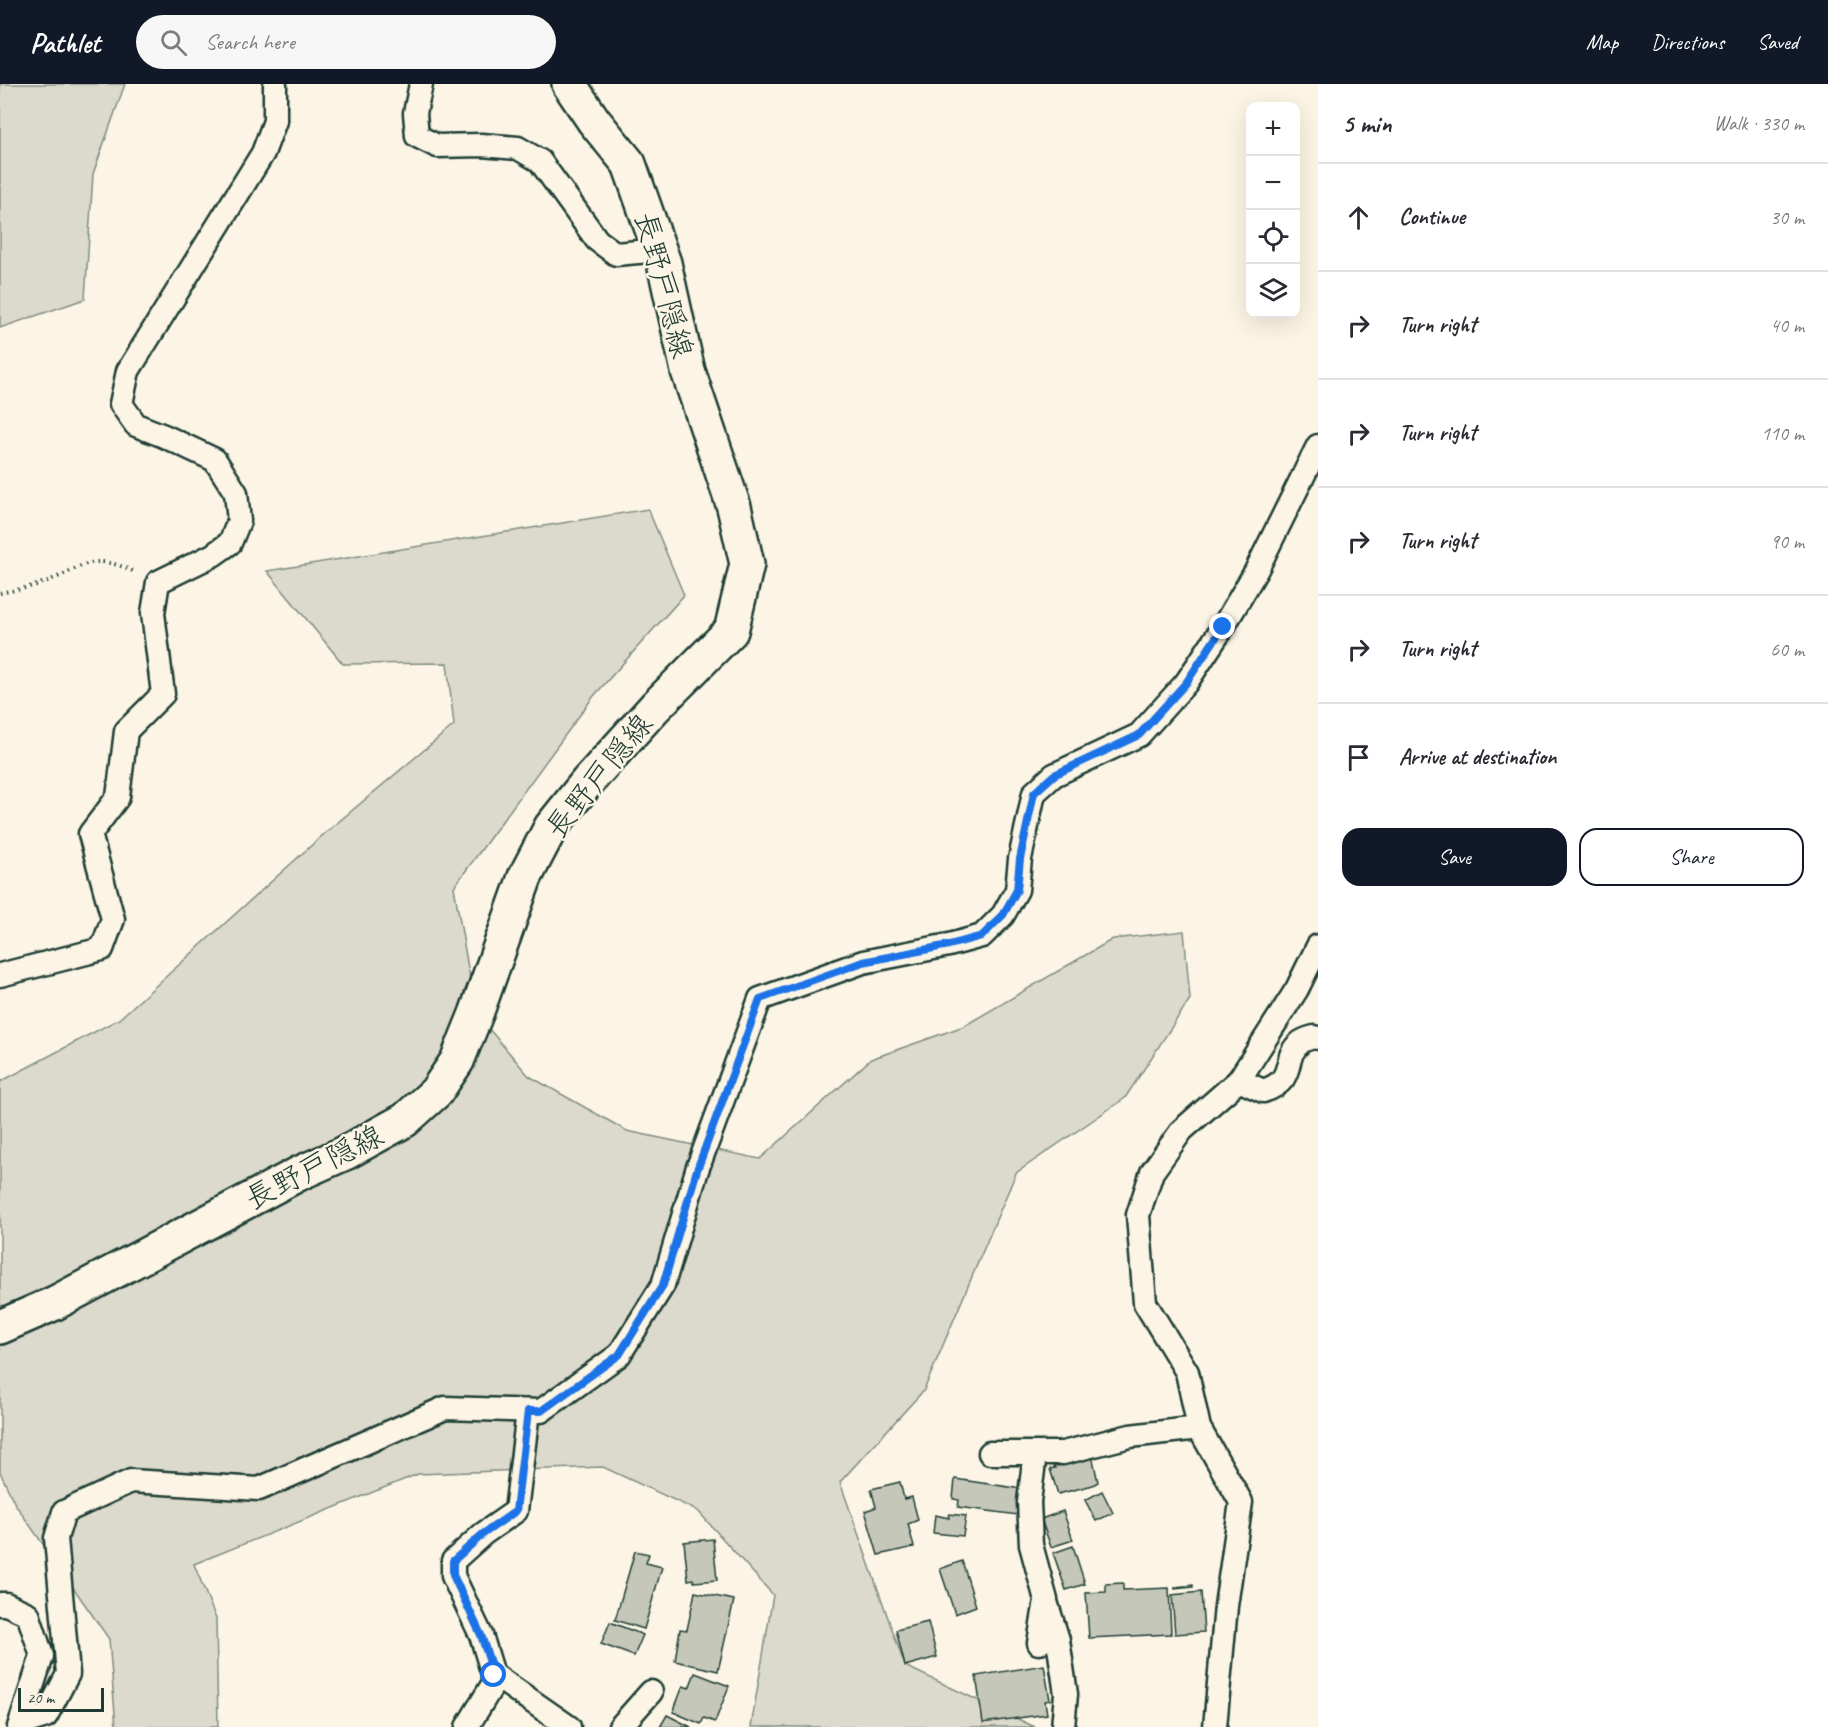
<!DOCTYPE html>
<meta charset="utf-8">
<style>
body{margin:0;font-family:Caveat,"Klee One",sans-serif;background:#f7f7f7;color:#2b2b33}
.controls{position:absolute;right:18px;top:18px;display:grid;overflow:hidden;border-radius:12px;box-shadow:0 6px 24px #0002}
.controls button{width:54px;height:54px;display:grid;place-items:center;padding:0;border:0;border-bottom:2px solid #e1e1e2;background:#fff;color:#2b2b33;font:30px sans-serif}
.scale{position:absolute;left:18px;bottom:15px;width:86px;box-sizing:border-box;padding-left:6px;border:3px solid #1f3d34;border-top:0;font-size:16px;line-height:21px;white-space:nowrap;color:#1f3d34;-webkit-text-stroke:4px #fcf5e5;paint-order:stroke}
.stop{position:absolute;width:18px;height:18px;margin:-14px;border:4px solid #1a73e8;border-radius:50%;background:#fff}
.stop.end{background:#1a73e8;border-color:#fff;box-shadow:0 2px 6px #0008}
.list{margin:0;padding:0;list-style:none}
h2{display:flex;justify-content:space-between;align-items:center;height:78px;margin:0;padding:0 24px;font-size:26px}
h2 small{font-size:20px;font-weight:400;color:#7c7c81}
.list li{display:grid;grid-template-columns:39px 1fr auto;gap:18px;align-items:center;box-sizing:border-box;height:108px;padding:0 24px;border-top:2px solid #e1e1e2}
.list b{display:block;font-size:22px;white-space:nowrap}
.list em{font-size:20px;font-style:normal;color:#7c7c81}
.actions{display:flex;gap:12px;padding:18px 24px}
.actions a{flex:1;padding:14px 0;border:2px solid #111827;border-radius:18px;text-align:center;font-size:21px;color:#111827}
.actions .main{background:#111827;color:#fff}
.icon{flex:none;width:33px;height:33px;fill:none;stroke:currentColor;stroke-width:2;stroke-linecap:round;stroke-linejoin:round}
.map{position:relative;flex:none;width:1318px;height:1643px;overflow:hidden}
header{display:flex;align-items:center;gap:36px;box-sizing:border-box;height:84px;padding:0 30px;background:#111827;color:#fff}
header strong{font-size:28px}
nav{display:flex;gap:33px;margin-inline-start:auto;font-size:21px}
.search{width:420px;height:54px;background:#f7f7f7;display:flex;align-items:center;gap:15px;box-sizing:border-box;padding:0 21px;border-radius:33px;color:#7c7c81;font-size:22px}
main{display:flex}
aside{flex:1;background:#fff}
.map>svg:first-child{display:block}
</style>
<header>
<strong>Pathlet</strong>
<div class="search"><svg class="icon" aria-label="search" viewBox="0 0 24 24"><circle cx="10" cy="10" r="6"/><path d="M15 15l6 6"/></svg>Search here</div>
<nav><a>Map</a><a>Directions</a><a>Saved</a></nav>
</header>
<main>
<div class="map">
<svg width="1318" height="1643" viewBox="0 0 1318 1643">
<rect width="100%" height="100%" fill="#fcf5e5"/>
<filter id="ink" filterUnits="userSpaceOnUse"><feTurbulence type="fractalNoise" baseFrequency=".0167" numOctaves="2"/><feDisplacementMap in="SourceGraphic" scale="12" xChannelSelector="R" yChannelSelector="G"/><feConvolveMatrix kernelMatrix="1 2 1 2 8 2 1 2 1" color-interpolation-filters="sRGB"/></filter>
<g filter="url(#ink)">
<g fill="#dcdacc" stroke="#7e8c80" stroke-width="1.5">
<path d="M 0,0 L 125,0 L 93,90 L 85,215 L 0,244 Z"/>
<path d="M 648,425 L 684,511 L 593,613 L 454,803 L 476,930 L 529,992 L 627,1047 L 760,1075 L 871,975 L 964,942 L 1113,855 L 1184,847 L 1190,915 L 1125,1014 L 1016,1089 L 924,1306 L 840,1398 L 905,1582 L 1035,1643 L 751,1643 L 773,1511 L 698,1427 L 603,1383 L 418,1390 L 194,1480 L 216,1535 L 218,1643 L 116,1643 L 109,1555 L 15,1420 L 0,1388 L 0,998 L 119,935 L 324,750 L 454,641 L 447,579 L 343,580 L 267,487 Z"/>
</g>
<g fill="#c5c7b9" stroke="#1f3d34" stroke-width="1.5">
<path d="M 1092,1371 L 1098,1398 L 1093,1401 L 1058,1410 L 1050,1385 L 1055,1384 L 1053,1381 Z"/>
<path d="M 955,1395 L 1022,1405 L 1018,1431 L 958,1423 L 959,1416 L 953,1415 Z"/>
<path d="M 900,1398 L 904,1415 L 912,1413 L 918,1436 L 908,1440 L 914,1463 L 878,1471 L 865,1427 L 876,1423 L 871,1405 Z"/>
<path d="M 1102,1407 L 1113,1429 L 1096,1437 L 1085,1416 Z"/>
<path d="M 1063,1427 L 1073,1456 L 1051,1463 L 1041,1435 Z"/>
<path d="M 949,1430 L 966,1432 L 963,1452 L 933,1449 L 935,1431 L 949,1434 Z"/>
<path d="M 713,1455 L 717,1496 L 694,1498 L 693,1495 L 688,1496 L 684,1458 Z"/>
<path d="M 1073,1462 L 1085,1500 L 1066,1506 L 1053,1469 Z"/>
<path d="M 635,1467 L 649,1470 L 646,1479 L 662,1483 L 644,1545 L 615,1536 Z"/>
<path d="M 962,1477 L 976,1522 L 955,1530 L 940,1485 Z"/>
<path d="M 1123,1499 L 1123,1506 L 1169,1504 L 1171,1550 L 1089,1554 L 1086,1509 L 1106,1508 L 1106,1500 Z"/>
<path d="M 1193,1501 L 1193,1503 L 1175,1505 L 1175,1503 Z"/>
<path d="M 695,1508 L 734,1516 L 718,1587 L 675,1577 L 680,1545 L 687,1546 Z"/>
<path d="M 1201,1508 L 1204,1548 L 1175,1550 L 1172,1511 Z"/>
<path d="M 610,1538 L 643,1551 L 634,1572 L 601,1560 Z"/>
<path d="M 928,1538 L 937,1573 L 905,1582 L 896,1546 Z"/>
<path d="M 1044,1581 L 1050,1616 L 1045,1617 L 1047,1630 L 983,1639 L 976,1592 Z"/>
<path d="M 695,1589 L 729,1602 L 715,1638 L 704,1634 L 701,1640 L 673,1628 L 683,1602 L 689,1604 Z"/>
<path d="M 667,1631 L 691,1643 L 660,1643 Z"/>
</g>
<g fill="none" stroke-linecap="round" stroke-linejoin="round">
<g stroke="#1f3d34" stroke-width="27">
<g id="street">
<path d="M 421,0 L 415,29 L 417,52 L 437,62 L 481,61 L 518,64 L 540,77 L 597,156 L 616,170 L 660,166"/>
<path d="M 0,891 L 102,865 L 113,835 L 90,750 L 118,713 L 126,647 L 163,610 L 153,529 L 158,498 L 213,471 L 230,459 L 239,437 L 236,409 L 215,376 L 164,352 L 136,341 L 121,320 L 128,287 L 263,69 L 275,37 L 275,0"/>
<path d="M 1239,996 L 1263,1007 C 1298,996 1281,974 1300,959 C 1303,956 1310,954 1314,953 L 1318,954"/>
<path d="M 990,1369 L 1063,1369 L 1130,1352 L 1199,1344"/>
<path d="M 1035,1370 L 1029,1418 L 1031,1461 L 1046,1516 L 1039,1559"/>
<path d="M 0,1520 L 6,1520 L 28,1530 L 42,1572 L 19,1643"/>
<path d="M 1047,1521 L 1058,1556 L 1066,1610 L 1063,1643"/>
<path d="M 494,1591 L 569,1643"/>
<path d="M 21,1640 L 46,1632 L 68,1590 L 56,1454 L 64,1428 L 131,1397 L 259,1405 L 445,1324 L 541,1327 L 619,1271 L 663,1201 L 697,1086 L 760,915 L 863,878 L 949,861 L 982,852 L 1003,831 L 1017,806 L 1020,775 L 1034,709 L 1054,691 L 1139,651 L 1186,599 L 1223,543 L 1256,487 L 1318,362"/>
<path d="M 467,1643 L 495,1597 L 481,1551 L 453,1492 L 453,1477 L 483,1450 L 516,1427 L 528,1327"/>
<path d="M 620,1643 L 651,1608"/>
<path d="M 1215,1643 L 1226,1522 L 1241,1418 L 1199,1344 L 1187,1288 L 1145,1219 L 1138,1131 L 1152,1088 L 1182,1046 L 1239,996 L 1297,905 L 1318,862"/>
</g>
</g>
<g stroke="#1f3d34" stroke-width="38">
<path id="primary" d="M 0,1243 L 55,1219 L 300,1089 L 345,1069 L 405,1036 L 436,1008 L 457,977 L 476,930 L 525,793 L 551,743 L 588,697 L 655,623 L 731,547 L 747,480 L 734,423 L 688,287 L 664,179 L 629,80 L 594,37 L 569,0"/>
</g>
<path stroke="#1f3d34" stroke-width="4" stroke-dasharray="1.5 4.5" stroke-linecap="butt" d="M 0,509 C 14,506 29,504 42,499 C 84,485 88,466 135,488"/>
<use href="#street" stroke="#fcf5e5" stroke-width="22"/>
<use href="#primary" stroke="#fcf5e5" stroke-width="33"/>
</g>
</g>
<g fill="none" stroke-linecap="round" stroke-linejoin="round" filter="url(#ink)">
<path stroke="#1a73e8" stroke-width="8" d="M 494,1591 L 481,1551 L 453,1491 L 453,1477 L 483,1450 L 516,1427 L 528,1327 L 541,1327 L 619,1271 L 663,1201 L 697,1086 L 760,915 L 863,878 L 949,861 L 982,852 L 1003,831 L 1017,806 L 1020,775 L 1034,709 L 1054,691 L 1139,651 L 1186,599 L 1223,543"/>
</g>
<g text-anchor="middle" stroke-width="5" stroke-linejoin="round" paint-order="stroke">
<g font-size="30" fill="#1f3d34" stroke="#fcf5e5">
<text transform="translate(664 201) rotate(75)" y="10">長野戸隠線</text>
<text transform="translate(599 692) rotate(-51)" y="10">長野戸隠線</text>
<text transform="translate(314 1083) rotate(-27)" y="10">長野戸隠線</text>
</g>
</g>
</svg>
<div class="controls">
<button>+</button>
<button>−</button>
<button><svg class="icon" aria-label="locate" viewBox="0 0 24 24"><circle cx="12" cy="12" r="6"/><path d="M12 2v4M12 18v4M2 12h4M18 12h4"/></svg></button>
<button><svg class="icon" aria-label="layers" viewBox="0 0 24 24"><path d="M12 4l9 5-9 5-9-5zM3 14l9 5 9-5"/></svg></button>
</div>
<div class="scale">20 m</div>
<div class="stop" style="left:494px;top:1591px"></div>
<div class="stop end" style="left:1223px;top:543px"></div>
</div>
<aside>
<h2>5 min<small>Walk · 330 m</small></h2>
<ul class="list">
<li><svg class="icon" aria-label="ahead" viewBox="0 0 24 24"><path d="M12 20V5M6 11l6-6 6 6"/></svg><div><b>Continue</b></div><em>30 m</em></li>
<li><svg class="icon" aria-label="right" viewBox="0 0 24 24"><path d="M7 20v-9h11M14 6l5 5-5 5"/></svg><div><b>Turn right</b></div><em>40 m</em></li>
<li><svg class="icon" aria-label="right" viewBox="0 0 24 24"><path d="M7 20v-9h11M14 6l5 5-5 5"/></svg><div><b>Turn right</b></div><em>110 m</em></li>
<li><svg class="icon" aria-label="right" viewBox="0 0 24 24"><path d="M7 20v-9h11M14 6l5 5-5 5"/></svg><div><b>Turn right</b></div><em>90 m</em></li>
<li><svg class="icon" aria-label="right" viewBox="0 0 24 24"><path d="M7 20v-9h11M14 6l5 5-5 5"/></svg><div><b>Turn right</b></div><em>60 m</em></li>
<li><svg class="icon" aria-label="arrive" viewBox="0 0 24 24"><path d="M6 21V4h12l-3 4 3 4H6"/></svg><div><b>Arrive at destination</b></div></li>
</ul>
<div class="actions"><a class="main">Save</a><a>Share</a></div>
</aside>
</main>
